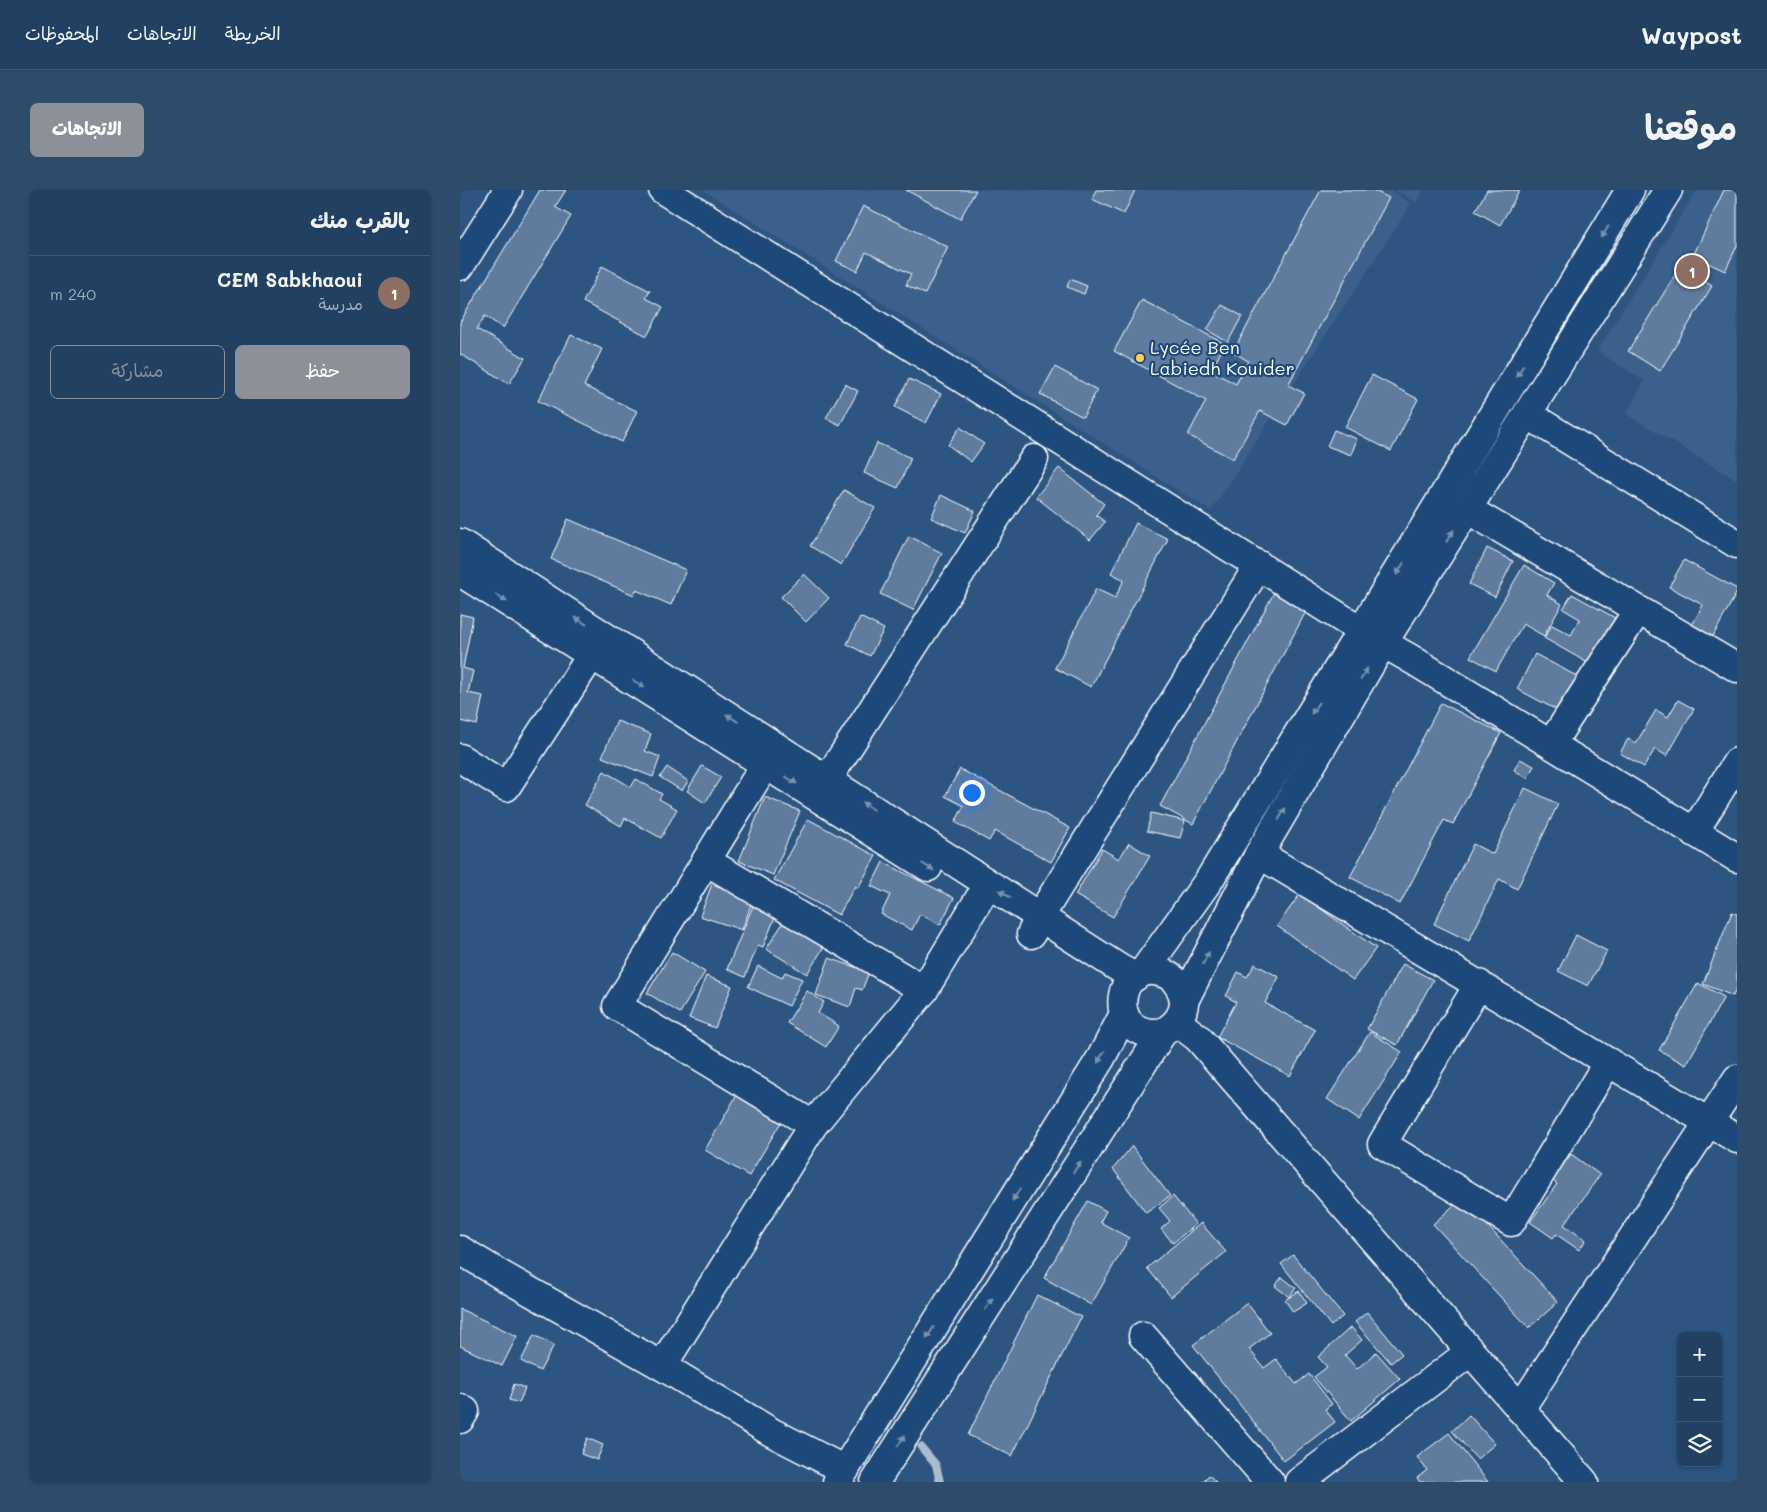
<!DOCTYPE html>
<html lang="ar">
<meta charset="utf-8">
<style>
body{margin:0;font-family:Mali,"Playpen Sans Arabic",sans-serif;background:#2d4b6b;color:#f1f3f6;direction:rtl}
.controls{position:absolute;right:15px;bottom:15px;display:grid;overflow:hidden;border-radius:8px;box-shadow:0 1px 4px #0004}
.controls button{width:45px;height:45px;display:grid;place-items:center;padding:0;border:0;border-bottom:1px solid #3e5977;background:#214062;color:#f1f3f6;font:25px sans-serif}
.you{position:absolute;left:511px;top:602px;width:18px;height:18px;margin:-12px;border:4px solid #fff;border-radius:50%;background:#1a73e8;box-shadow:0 0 0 8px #1a73e833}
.badge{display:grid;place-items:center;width:32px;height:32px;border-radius:50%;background:#8c9099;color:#fff;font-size:16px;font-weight:700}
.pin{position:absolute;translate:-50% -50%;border:2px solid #fff;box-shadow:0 1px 5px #0006}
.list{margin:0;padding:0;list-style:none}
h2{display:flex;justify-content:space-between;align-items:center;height:65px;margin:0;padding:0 20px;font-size:21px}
h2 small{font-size:16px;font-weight:400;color:#a2afbe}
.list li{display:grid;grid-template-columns:32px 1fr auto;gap:15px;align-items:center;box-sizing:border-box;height:75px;padding:0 20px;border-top:1px solid #3e5977}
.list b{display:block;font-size:19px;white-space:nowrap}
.list p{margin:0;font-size:16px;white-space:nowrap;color:#a2afbe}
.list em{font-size:16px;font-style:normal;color:#a2afbe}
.actions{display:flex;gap:10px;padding:15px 20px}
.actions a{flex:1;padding:11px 0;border:1px solid #8c9099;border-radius:8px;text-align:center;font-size:18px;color:#8c9099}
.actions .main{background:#8c9099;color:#fff}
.icon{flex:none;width:28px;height:28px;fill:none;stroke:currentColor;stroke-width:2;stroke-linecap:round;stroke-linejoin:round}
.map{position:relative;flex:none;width:1277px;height:1292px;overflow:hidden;direction:ltr;border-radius:8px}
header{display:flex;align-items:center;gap:30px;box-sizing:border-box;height:70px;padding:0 25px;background:#214062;border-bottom:1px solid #3e5977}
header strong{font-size:24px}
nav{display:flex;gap:28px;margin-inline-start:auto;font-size:18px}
.intro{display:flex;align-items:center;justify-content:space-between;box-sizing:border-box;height:120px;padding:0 30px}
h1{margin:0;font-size:35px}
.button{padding:12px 22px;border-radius:8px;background:#8c9099;color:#fff;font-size:18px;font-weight:700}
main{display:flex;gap:30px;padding:0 30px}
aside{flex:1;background:#214062;border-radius:8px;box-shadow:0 1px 4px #0004}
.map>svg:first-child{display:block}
</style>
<header>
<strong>Waypost</strong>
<nav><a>الخريطة</a><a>الاتجاهات</a><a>المحفوظات</a></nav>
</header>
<div class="intro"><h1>موقعنا</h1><a class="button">الاتجاهات</a></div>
<main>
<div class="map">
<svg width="1277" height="1292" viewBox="0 0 1277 1292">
<rect width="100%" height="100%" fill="#2c5582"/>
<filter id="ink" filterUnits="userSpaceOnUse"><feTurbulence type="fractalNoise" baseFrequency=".02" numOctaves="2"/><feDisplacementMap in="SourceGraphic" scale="10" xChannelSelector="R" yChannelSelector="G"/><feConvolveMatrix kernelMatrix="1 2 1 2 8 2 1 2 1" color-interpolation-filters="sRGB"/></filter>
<g filter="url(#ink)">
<g fill="#3b618b">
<path d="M 243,0 L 931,0 L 951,14 L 751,321 Z"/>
<path d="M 936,0 L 964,0 L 956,13 Z"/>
<path d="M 1237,0 L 1277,0 L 1277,290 L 1166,224 L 1184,191 L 1137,161 Z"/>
</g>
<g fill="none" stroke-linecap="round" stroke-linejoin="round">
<path stroke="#acbcce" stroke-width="8" d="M 461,1257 L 476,1275 L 480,1292"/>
</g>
<g fill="#5e7c9f" stroke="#fff">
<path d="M 80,0 L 106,0 L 95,17 L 111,26 L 43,138 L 25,126 L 17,139 L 65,168 L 49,194 L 0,164 L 0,132 Z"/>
<path d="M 446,0 L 516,0 L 500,29 Z"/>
<path d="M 636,0 L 675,0 L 664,24 L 632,9 Z"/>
<path d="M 861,0 L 913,0 L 929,8 L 828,195 L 844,203 L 827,235 L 800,221 L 773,269 L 728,245 L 746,211 L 654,161 L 682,110 L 765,154 L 751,181 L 776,194 L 788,171 L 773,162 Z"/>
<path d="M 1027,0 L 1060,0 L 1040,35 L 1015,21 Z"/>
<path d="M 1264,0 L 1277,0 L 1277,56 L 1265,81 L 1233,66 Z"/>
<path d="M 403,16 L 488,57 L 465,104 L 446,95 L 451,84 L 406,62 L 397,81 L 376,71 Z"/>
<path d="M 142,76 L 190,101 L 186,108 L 203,117 L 187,146 L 123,112 Z"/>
<path d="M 1220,77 L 1252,96 L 1200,181 L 1168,161 Z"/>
<path d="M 610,89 L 627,96 L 624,104 L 607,97 Z"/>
<path d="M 762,115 L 782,126 L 768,152 L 747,140 Z"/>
<path d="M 111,145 L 142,159 L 124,196 L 177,221 L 162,252 L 78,211 Z"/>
<path d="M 595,177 L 637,200 L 623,227 L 580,204 Z"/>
<path d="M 912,185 L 958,209 L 931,261 L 885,237 Z"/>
<path d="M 449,189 L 481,204 L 466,233 L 435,217 Z"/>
<path d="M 385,194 L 398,201 L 380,235 L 366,228 Z"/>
<path d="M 500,237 L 524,254 L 511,272 L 488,255 Z"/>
<path d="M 874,240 L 897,249 L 891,265 L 867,256 Z"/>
<path d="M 417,253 L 451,268 L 438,298 L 404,283 Z"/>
<path d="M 599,278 L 644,314 L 636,325 L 645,332 L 630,350 L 576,307 Z"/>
<path d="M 384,300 L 415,318 L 381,375 L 350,356 Z"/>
<path d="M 481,305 L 515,321 L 505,343 L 471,328 Z"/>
<path d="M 108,329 L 226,380 L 211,415 L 176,400 L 174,405 L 91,369 Z"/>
<path d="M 676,333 L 708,349 L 631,497 L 595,478 L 636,399 L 655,408 L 664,390 L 651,383 Z"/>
<path d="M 449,346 L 482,363 L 453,420 L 420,404 Z"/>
<path d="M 1027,358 L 1053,371 L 1035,407 L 1009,394 Z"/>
<path d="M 1224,370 L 1277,399 L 1277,402 L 1251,450 L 1230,439 L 1243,415 L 1209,397 Z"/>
<path d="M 1064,375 L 1094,393 L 1087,405 L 1102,414 L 1084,446 L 1063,434 L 1036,481 L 1010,467 Z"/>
<path d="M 344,384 L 369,408 L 346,432 L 321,407 Z"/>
<path d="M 817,397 L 850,414 L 733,634 L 700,616 Z"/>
<path d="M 1112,404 L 1159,430 L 1133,476 L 1084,448 L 1092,435 L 1111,445 L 1120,429 L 1103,419 Z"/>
<path d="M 0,424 L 13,427 L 3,478 L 13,481 L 8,503 L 23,506 L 17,535 L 0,531 Z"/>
<path d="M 400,427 L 424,439 L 410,466 L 387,454 Z"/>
<path d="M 1075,464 L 1124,490 L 1106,525 L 1057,499 Z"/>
<path d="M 1218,510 L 1234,519 L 1207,566 L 1195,559 L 1184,577 L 1160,563 L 1168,549 L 1176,553 L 1196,520 L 1208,527 Z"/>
<path d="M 981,513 L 1041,543 L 993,634 L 984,630 L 940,714 L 890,687 Z"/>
<path d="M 157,531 L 191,544 L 185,561 L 200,567 L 193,587 L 142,567 Z"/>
<path d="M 1060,569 L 1074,576 L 1067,588 L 1054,580 Z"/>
<path d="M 242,576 L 261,587 L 245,613 L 227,601 Z"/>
<path d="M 207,577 L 228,591 L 222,601 L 200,587 Z"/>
<path d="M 500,579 L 610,638 L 591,672 L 535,641 L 529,651 L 495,632 L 504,616 L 485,606 Z"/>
<path d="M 144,581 L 171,597 L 176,589 L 202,604 L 199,609 L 217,619 L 201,648 L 165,628 L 161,636 L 125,615 Z"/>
<path d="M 1065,598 L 1098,614 L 1057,699 L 1039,689 L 1009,751 L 974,734 L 1013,654 L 1033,664 Z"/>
<path d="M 305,607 L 340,621 L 313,685 L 279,671 Z"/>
<path d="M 691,623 L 725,631 L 720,648 L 687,641 Z"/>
<path d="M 348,629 L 416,666 L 398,698 L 395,696 L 379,725 L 314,690 Z"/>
<path d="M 669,653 L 690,666 L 653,727 L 615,705 L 642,659 L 659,669 Z"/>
<path d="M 423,672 L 494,708 L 480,735 L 460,724 L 452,740 L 421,724 L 430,705 L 411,696 Z"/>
<path d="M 252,694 L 293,709 L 282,740 L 240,726 Z"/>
<path d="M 840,704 L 916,758 L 893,790 L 817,736 Z"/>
<path d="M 295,711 L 318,720 L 303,757 L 298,755 L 285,787 L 267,779 Z"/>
<path d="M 1272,722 L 1277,724 L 1277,797 L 1273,806 L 1243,794 Z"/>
<path d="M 325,730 L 365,755 L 347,784 L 306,759 Z"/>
<path d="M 1116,745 L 1147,761 L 1128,796 L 1098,781 Z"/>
<path d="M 212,762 L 245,782 L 220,823 L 187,803 Z"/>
<path d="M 369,768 L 409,782 L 402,800 L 396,798 L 390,817 L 356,805 Z"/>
<path d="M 795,774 L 819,787 L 805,813 L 855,840 L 830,886 L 757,847 L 776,812 L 766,806 L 778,782 L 787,787 Z"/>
<path d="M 943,774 L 973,790 L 937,855 L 907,839 Z"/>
<path d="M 298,776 L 322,788 L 325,782 L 342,789 L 329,816 L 288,797 Z"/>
<path d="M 246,786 L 272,796 L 255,838 L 229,828 Z"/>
<path d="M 1238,793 L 1264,807 L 1226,875 L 1199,860 Z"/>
<path d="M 347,801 L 364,812 L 358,823 L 379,836 L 366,857 L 327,833 Z"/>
<path d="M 910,842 L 942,862 L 899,930 L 867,909 Z"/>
<path d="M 282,896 L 327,922 L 289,986 L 245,960 Z"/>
<path d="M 672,956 L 710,1006 L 686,1023 L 653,979 Z"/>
<path d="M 1111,964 L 1140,985 L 1104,1035 L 1126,1050 L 1119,1060 L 1096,1044 L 1093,1048 L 1070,1032 L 1097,994 L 1092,990 Z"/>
<path d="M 713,1006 L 736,1034 L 713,1053 L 701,1039 L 710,1031 L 699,1018 Z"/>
<path d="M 1002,1008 L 1098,1112 L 1069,1138 L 973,1034 Z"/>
<path d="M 628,1011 L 646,1021 L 640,1032 L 669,1048 L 631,1115 L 584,1088 Z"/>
<path d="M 741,1033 L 766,1062 L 711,1107 L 687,1078 Z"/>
<path d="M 833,1065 L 883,1126 L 871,1136 L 821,1074 Z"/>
<path d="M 822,1087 L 836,1098 L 829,1107 L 815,1096 Z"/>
<path d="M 839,1101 L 847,1113 L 833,1122 L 825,1110 Z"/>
<path d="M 577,1105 L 621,1127 L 552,1266 L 508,1245 Z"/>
<path d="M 787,1113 L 810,1143 L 789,1159 L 804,1178 L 816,1169 L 836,1194 L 849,1184 L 872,1214 L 865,1219 L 875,1232 L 824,1271 L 733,1155 Z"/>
<path d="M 0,1119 L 57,1146 L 42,1176 L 0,1156 Z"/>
<path d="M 907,1122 L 942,1164 L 931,1173 L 895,1132 Z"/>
<path d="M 891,1137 L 902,1150 L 885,1165 L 897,1179 L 916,1162 L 940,1189 L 891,1231 L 854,1187 L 867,1177 L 858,1167 Z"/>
<path d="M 74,1145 L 94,1155 L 80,1181 L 61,1171 Z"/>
<path d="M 54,1194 L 65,1198 L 59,1213 L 49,1210 Z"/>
<path d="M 1009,1225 L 1035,1254 L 1017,1269 L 992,1241 Z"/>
<path d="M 989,1243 L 1028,1292 L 960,1292 L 957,1288 L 967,1280 L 957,1267 Z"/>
<path d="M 127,1248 L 143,1255 L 137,1270 L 121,1264 Z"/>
<path d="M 749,1285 L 756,1292 L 742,1292 Z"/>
</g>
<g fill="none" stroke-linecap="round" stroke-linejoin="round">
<g stroke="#fff" stroke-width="31">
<g id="minor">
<path d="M 203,0 L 902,441 L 951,469 L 1277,668"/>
<path d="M 0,76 L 48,0"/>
<path d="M 1067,224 L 1277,354"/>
<path d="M 1007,319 L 1277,478"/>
<path d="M 0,353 L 659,778 L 675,787"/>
<path d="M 0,382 L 468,677"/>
<path d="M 1091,554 L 1178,420"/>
<path d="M 314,560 L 157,816 L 353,935"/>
<path d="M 0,568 L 46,597 L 142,449"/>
<path d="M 367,590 L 574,269"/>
<path d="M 1234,642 L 1277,572"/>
<path d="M 799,664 L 1277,949"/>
<path d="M 246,671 L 464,800"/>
<path d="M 571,744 L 580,726 L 799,375"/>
<path d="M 1019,794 L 922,954 L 1051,1032 L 1148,872"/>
<path d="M 0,1060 L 43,1086 L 202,1176 L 311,1242 L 385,1280"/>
<path d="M 683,1146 L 810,1292"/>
<path d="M 202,1176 L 353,935 L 464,800 L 519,709"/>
<path d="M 0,1218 L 5,1221 L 0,1229"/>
<path d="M 1060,1219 L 1277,889"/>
<path d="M 839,1292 L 1010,1162"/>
</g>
</g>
<g stroke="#fff" stroke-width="31">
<path id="tertiary" d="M 717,832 L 738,848 L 1124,1292"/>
</g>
<g stroke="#fff" stroke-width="31">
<g id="secondary">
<path d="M 683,782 L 749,690 L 1170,0"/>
<path d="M 724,811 L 799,664 L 923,453 L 1208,0"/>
<path d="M 377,1292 L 641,868 L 664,824"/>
<path d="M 415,1292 L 703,842 C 721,833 731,813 718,795 C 714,788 707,784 699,782 C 654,770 645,852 703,842"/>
</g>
</g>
<use href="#minor" stroke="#1f4a7a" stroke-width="28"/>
<use href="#tertiary" stroke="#1f4a7a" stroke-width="28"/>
<use href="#secondary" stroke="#1f4a7a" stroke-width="28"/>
</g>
<defs><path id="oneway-solid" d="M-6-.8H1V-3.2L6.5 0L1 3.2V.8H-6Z" transform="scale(1.25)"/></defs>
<g fill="#7992af">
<use href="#oneway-solid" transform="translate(1145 42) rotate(121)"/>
<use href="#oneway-solid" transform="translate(1060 181) rotate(121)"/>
<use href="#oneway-solid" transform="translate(990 346) rotate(-58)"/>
<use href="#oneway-solid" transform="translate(940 379) rotate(121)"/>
<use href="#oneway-solid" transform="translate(41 408) rotate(32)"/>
<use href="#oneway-solid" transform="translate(121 431) rotate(-147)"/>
<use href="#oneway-solid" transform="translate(904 484) rotate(-60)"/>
<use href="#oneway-solid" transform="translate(179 494) rotate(32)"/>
<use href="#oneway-solid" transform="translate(855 518) rotate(122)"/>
<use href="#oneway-solid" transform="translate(272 528) rotate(-147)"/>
<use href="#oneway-solid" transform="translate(331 590) rotate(32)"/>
<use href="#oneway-solid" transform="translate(408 616) rotate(-147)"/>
<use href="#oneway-solid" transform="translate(822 624) rotate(-60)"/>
<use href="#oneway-solid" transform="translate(468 677) rotate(32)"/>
<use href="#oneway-solid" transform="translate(545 704) rotate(-147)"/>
<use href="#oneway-solid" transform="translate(746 768) rotate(-63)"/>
<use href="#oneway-solid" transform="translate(641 867) rotate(119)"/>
<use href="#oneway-solid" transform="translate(617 977) rotate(-57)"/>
<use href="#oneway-solid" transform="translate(556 1005) rotate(122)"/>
<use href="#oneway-solid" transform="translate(529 1114) rotate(-57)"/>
<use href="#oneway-solid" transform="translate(470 1143) rotate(122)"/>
<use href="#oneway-solid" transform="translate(441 1251) rotate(-57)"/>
</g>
</g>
<circle fill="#ffd166" stroke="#1f4a7a" stroke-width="2" cx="680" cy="168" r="5"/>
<g text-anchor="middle" stroke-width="4.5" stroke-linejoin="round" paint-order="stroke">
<g font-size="18" fill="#fff" stroke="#1f4a7a" text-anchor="start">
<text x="690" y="164">Lycée Ben<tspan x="690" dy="21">Labiedh Kouider</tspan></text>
</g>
</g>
</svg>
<div class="controls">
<button>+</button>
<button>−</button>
<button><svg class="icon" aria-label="layers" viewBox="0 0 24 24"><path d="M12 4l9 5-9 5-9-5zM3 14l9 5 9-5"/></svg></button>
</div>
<div class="you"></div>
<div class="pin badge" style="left:1232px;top:81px;background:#8d6e63">1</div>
</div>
<aside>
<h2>بالقرب منك<small></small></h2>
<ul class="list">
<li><span class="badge" style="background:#8d6e63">1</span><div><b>CEM Sabkhaoui</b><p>مدرسة</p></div><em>240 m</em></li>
</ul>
<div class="actions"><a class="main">حفظ</a><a>مشاركة</a></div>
</aside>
</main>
